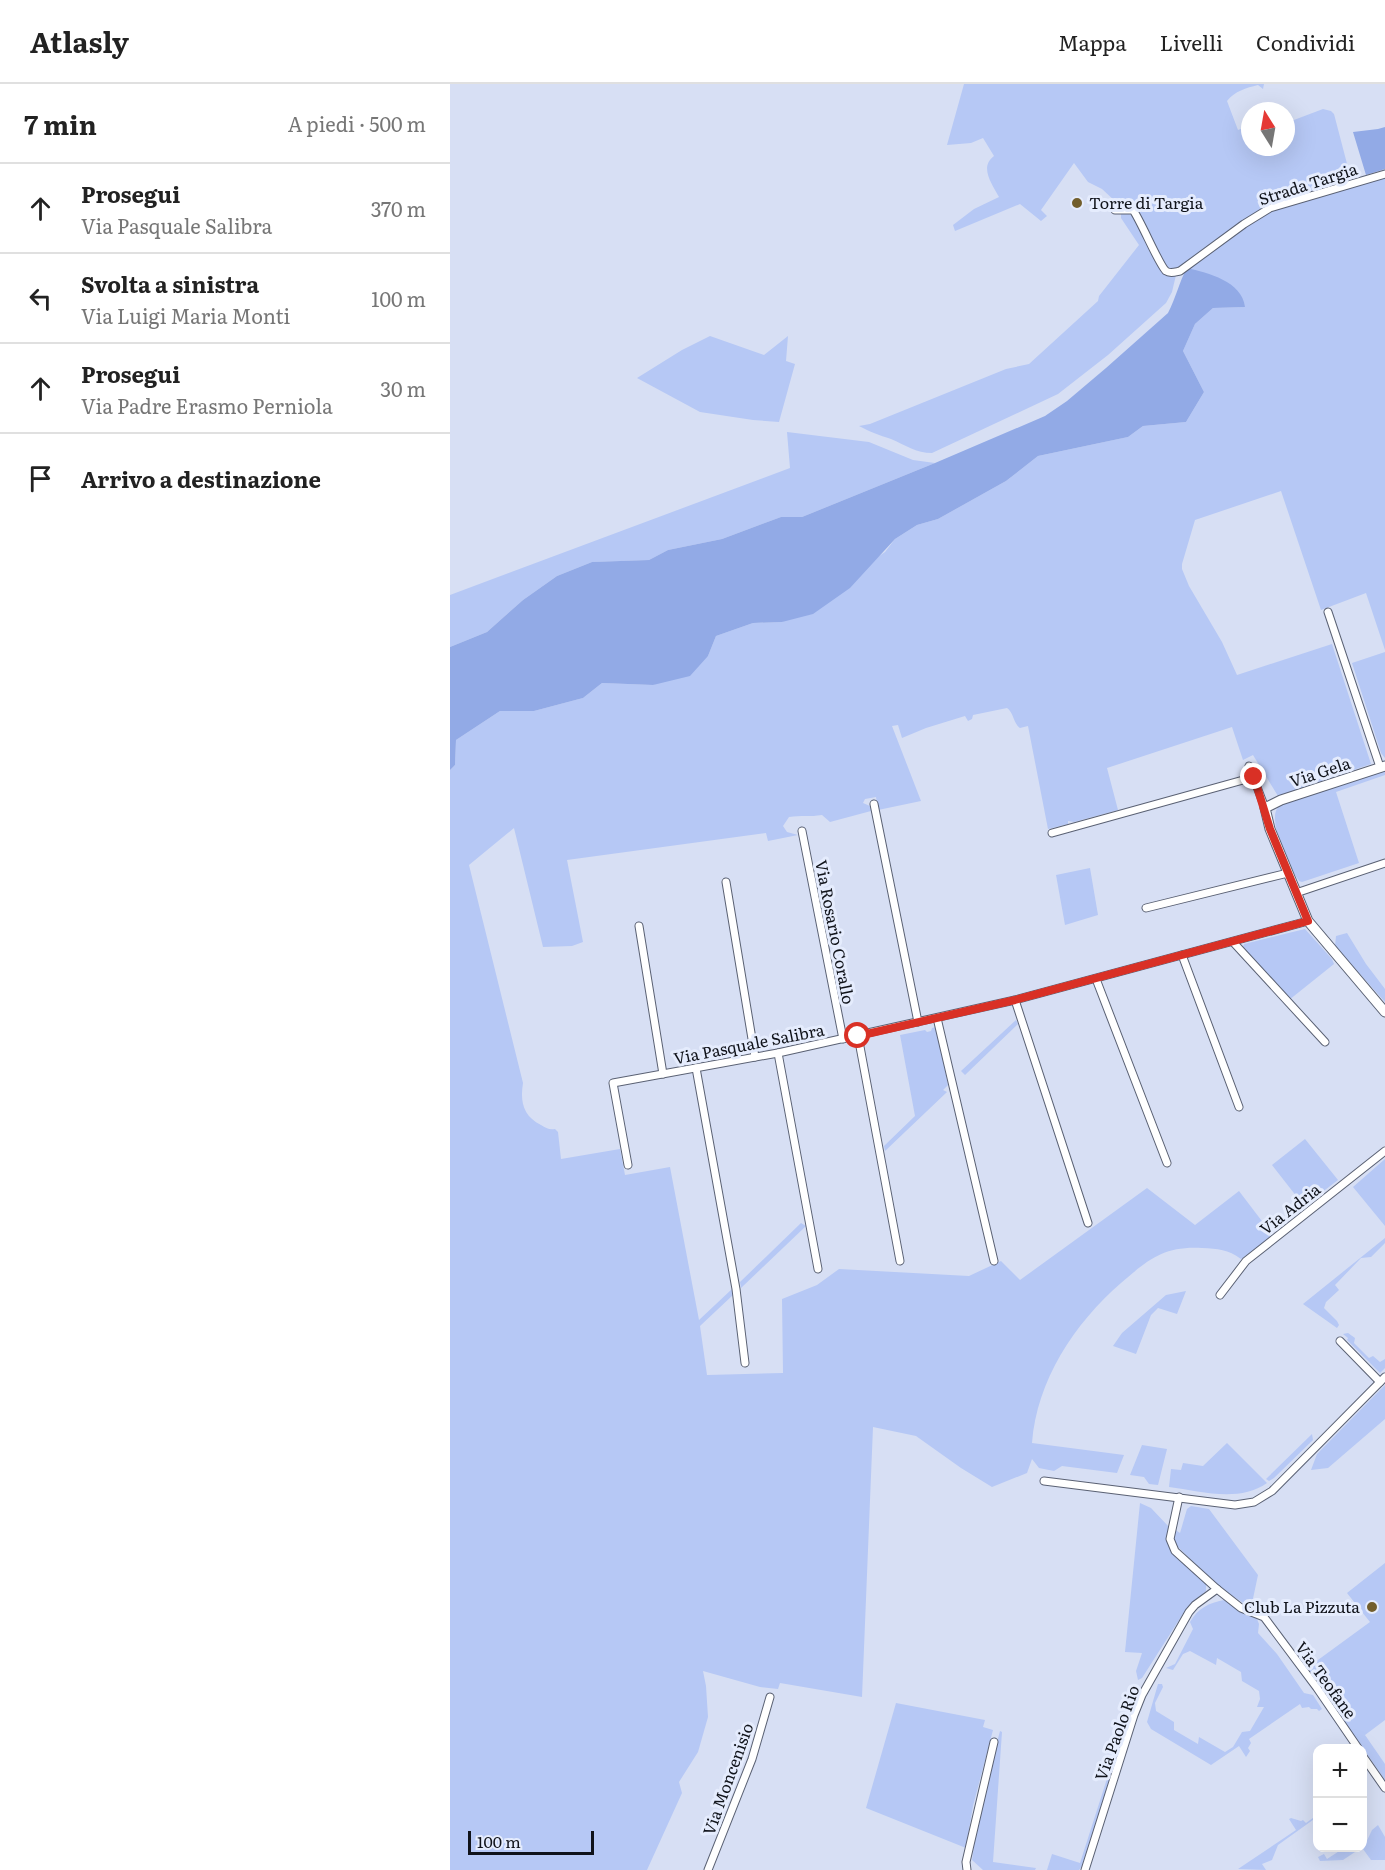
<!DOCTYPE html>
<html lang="it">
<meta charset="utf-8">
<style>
body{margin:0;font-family:Literata,serif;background:#f2f2f2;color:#222}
.controls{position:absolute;right:18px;bottom:18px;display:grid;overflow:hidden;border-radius:12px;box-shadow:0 6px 24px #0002}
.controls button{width:54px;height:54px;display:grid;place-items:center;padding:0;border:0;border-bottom:2px solid #e0e0e0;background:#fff;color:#222;font:30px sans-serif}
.compass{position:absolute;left:791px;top:18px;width:54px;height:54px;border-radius:50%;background:#fff;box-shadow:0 6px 24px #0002;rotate:349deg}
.scale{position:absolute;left:18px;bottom:15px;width:126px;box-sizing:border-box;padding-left:6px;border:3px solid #10131a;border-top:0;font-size:16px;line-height:21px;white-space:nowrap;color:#10131a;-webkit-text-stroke:4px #e5ecfd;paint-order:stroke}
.stop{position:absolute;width:18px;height:18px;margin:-14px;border:4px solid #d93025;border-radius:50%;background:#fff}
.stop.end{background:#d93025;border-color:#fff;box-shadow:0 2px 6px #0008}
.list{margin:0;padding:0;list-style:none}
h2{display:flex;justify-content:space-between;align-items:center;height:78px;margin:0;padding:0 24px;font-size:26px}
h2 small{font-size:20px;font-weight:400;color:#767676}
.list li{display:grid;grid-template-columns:39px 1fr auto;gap:18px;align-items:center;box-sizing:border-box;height:90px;padding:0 24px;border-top:2px solid #e0e0e0}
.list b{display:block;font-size:22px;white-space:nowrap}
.list p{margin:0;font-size:20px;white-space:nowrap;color:#767676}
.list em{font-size:20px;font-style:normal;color:#767676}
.icon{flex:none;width:33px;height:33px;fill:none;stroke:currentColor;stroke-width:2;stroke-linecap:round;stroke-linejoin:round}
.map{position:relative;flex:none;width:935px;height:1786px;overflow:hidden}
header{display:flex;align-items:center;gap:36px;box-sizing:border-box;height:84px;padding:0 30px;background:#fff;border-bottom:2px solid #e0e0e0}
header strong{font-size:28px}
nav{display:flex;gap:33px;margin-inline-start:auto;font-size:21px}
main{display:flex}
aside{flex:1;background:#fff}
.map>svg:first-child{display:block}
</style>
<header>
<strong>Atlasly</strong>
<nav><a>Mappa</a><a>Livelli</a><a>Condividi</a></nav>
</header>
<main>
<aside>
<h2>7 min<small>A piedi · 500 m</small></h2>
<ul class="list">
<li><svg class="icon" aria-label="ahead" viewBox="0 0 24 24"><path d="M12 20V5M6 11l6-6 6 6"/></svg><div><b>Prosegui</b><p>Via Pasquale Salibra</p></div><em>370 m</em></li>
<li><svg class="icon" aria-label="left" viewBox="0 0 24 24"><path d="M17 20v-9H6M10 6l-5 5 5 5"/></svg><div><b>Svolta a sinistra</b><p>Via Luigi Maria Monti</p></div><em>100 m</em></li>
<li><svg class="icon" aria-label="ahead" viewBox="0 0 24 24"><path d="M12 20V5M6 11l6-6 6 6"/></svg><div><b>Prosegui</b><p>Via Padre Erasmo Perniola</p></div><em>30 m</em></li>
<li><svg class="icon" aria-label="arrive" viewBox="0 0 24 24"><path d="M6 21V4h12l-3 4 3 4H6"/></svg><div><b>Arrivo a destinazione</b></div></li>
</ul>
</aside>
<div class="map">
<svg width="935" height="1786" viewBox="0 0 935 1786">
<rect width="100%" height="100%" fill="#d7dff4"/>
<g fill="#b6c8f5">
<path d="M 514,0 L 814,0 L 813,5 L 808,1 C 796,4 785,7 777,17 L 788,46 L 793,44 L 800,48 L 800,63 L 836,63 L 836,39 L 873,25 L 881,27 L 884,30 L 901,95 L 843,112 L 809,126 L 728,185 L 723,187 L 716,184 L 687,127 L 681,121 L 666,118 L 652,105 L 638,98 L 624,79 L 591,126 L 597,132 L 591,137 L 570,120 L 505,147 L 503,141 L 524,125 L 549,113 C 542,100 529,83 544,72 L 533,54 L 521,59 L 497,61 Z"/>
<path d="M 935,94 L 935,566 L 916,509 L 871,526 L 831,407 L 745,436 L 732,480 L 732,485 L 739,502 L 772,558 L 787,591 L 882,560 L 921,680 L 828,712 L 803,671 L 793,676 L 782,643 L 657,684 L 668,726 L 624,738 L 618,737 L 618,740 L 598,745 L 578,642 L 570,644 C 563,639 564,629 557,624 L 523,631 L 522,635 L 518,637 L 515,632 L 476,644 L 452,654 L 448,641 L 442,642 L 471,717 L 428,726 L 426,713 L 415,715 L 413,719 L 420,722 L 421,727 L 380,738 L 372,731 C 360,733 351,731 339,733 L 333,742 L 337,748 L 348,751 L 318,757 L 316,749 L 117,776 L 133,858 L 122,862 L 93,863 L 64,744 L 19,781 L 73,999 C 70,1018 73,1032 91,1041 C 96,1044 99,1046 105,1045 L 108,1048 L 111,1075 L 170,1065 L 175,1091 L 220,1083 L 249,1236 L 282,1205 L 283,1211 L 250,1242 L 257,1291 L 333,1289 L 332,1215 L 367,1201 L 389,1185 L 519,1192 L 551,1177 L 570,1196 L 697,1104 L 745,1141 L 789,1107 L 821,1149 L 819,1155 L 791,1175 C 778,1165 768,1165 752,1164 C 714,1162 699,1175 671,1199 C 624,1240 587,1296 582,1359 L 674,1371 L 667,1389 L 612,1382 L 604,1387 L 589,1384 L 582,1375 L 577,1389 L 542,1403 L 511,1384 L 466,1352 L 423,1343 L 412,1613 L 330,1599 L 328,1605 L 310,1603 L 253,1587 L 256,1602 L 258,1633 L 248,1668 L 229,1698 L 232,1709 L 197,1786 L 0,1786 L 0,686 L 5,681 L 6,656 L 50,627 L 84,627 L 133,614 L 152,599 L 203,601 L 258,572 L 266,552 L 303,539 L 332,538 L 435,468 L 445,455 L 467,441 L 488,435 L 556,397 L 588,372 L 678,353 L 693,342 L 736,338 L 754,308 L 733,267 L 745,240 L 763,224 L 795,223 L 737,184 L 795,141 L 821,126 Z"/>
<path d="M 676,128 C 701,141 696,191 726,191 L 722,208 L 716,219 L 658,271 L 608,310 L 482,369 C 466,369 455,361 441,355 C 429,351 420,348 409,342 L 420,340 L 556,285 L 579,280 L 648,217 L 649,212 L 689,161 L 671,134 L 671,130 Z"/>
<path d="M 260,252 L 314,271 L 338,252 L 336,277 L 345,280 L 329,338 L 303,336 L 250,328 L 187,294 L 232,266 Z"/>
<path d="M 337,348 L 419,358 L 463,376 L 485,379 L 352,433 L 331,433 L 272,455 L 218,466 L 199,476 L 142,478 L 107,492 L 73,516 L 37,548 L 0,563 L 0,511 L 340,384 Z"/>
<path d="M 935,568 L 935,674 L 931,669 L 902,579 Z"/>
<path d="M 935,685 L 935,691 L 886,708 L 909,779 L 852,798 L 849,797 C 840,784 824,749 825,733 C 825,727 827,724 831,720 Z"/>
<path d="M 640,784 L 648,831 L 615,841 L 606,791 Z"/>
<path d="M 855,845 L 882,875 L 884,880 L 839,916 L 793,863 L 794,860 Z"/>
<path d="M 897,849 L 916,880 L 935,905 L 935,918 L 885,862 L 886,852 Z"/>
<path d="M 566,936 L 568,940 L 515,991 L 511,987 Z"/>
<path d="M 486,943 L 498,1001 L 493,1006 L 497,1008 L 435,1067 L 434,1062 L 465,1032 L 450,951 L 475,946 L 477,948 L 481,947 L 482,944 Z"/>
<path d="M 855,1055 L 888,1096 L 854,1122 L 822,1081 Z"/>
<path d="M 935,1075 L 935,1142 L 903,1103 Z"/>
<path d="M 351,1139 L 356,1142 L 291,1204 L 290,1198 Z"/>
<path d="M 935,1154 L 935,1159 L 921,1173 L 911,1174 L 885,1201 L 889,1206 L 876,1218 L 874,1224 L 887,1237 L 889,1241 L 887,1244 L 853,1220 Z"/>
<path d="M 736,1207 L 727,1230 L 708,1224 L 701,1231 L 686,1270 L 663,1262 L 672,1249 L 716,1211 Z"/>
<path d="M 898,1249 L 905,1254 L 904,1259 L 919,1274 L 923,1272 L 930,1278 L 935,1275 L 935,1284 L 930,1289 L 897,1256 L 898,1254 L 893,1250 Z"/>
<path d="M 935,1301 L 935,1335 L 878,1384 L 861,1386 L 867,1370 Z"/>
<path d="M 862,1350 L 863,1356 L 824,1394 L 819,1397 L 816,1395 Z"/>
<path d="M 777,1359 L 817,1399 C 789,1419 750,1407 719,1403 L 721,1385 L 731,1386 L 733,1379 L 753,1382 Z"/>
<path d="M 692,1361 L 717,1365 L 708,1401 L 699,1400 L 694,1393 L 680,1391 Z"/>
<path d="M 690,1419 L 701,1424 L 719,1443 C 709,1473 742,1479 756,1500 L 756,1507 L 736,1525 L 692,1594 L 688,1596 L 686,1587 L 692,1569 L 675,1568 Z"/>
<path d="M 741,1422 L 759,1425 L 808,1491 L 801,1524 L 769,1503 L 724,1459 L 724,1445 L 730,1449 L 737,1425 Z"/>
<path d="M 935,1479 L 935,1636 L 915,1651 L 935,1680 L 935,1696 L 857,1584 L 920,1538 L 897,1509 Z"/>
<path d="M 774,1516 L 797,1531 L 807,1535 L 809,1540 L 808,1549 L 827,1570 L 854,1609 L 863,1611 L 872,1625 L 869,1627 L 867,1625 L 861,1625 L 859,1623 L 852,1624 L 850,1620 L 799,1655 L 801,1659 L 798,1664 L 800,1667 L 796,1673 L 789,1662 L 761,1681 L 701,1645 L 697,1638 L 708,1600 L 712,1600 L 713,1603 L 705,1619 L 706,1627 L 724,1638 L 724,1646 L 748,1660 L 749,1653 L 775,1668 L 783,1663 L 792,1648 L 800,1647 L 814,1623 L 807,1623 L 810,1615 L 809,1607 L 792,1597 L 791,1588 L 767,1574 L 766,1581 L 740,1567 L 733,1570 L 723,1586 L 716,1584 L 725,1580 L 743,1545 L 740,1538 C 748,1524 759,1519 774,1516 Z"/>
<path d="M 446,1619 L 535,1636 L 533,1643 L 543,1646 L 523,1722 L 516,1764 L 416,1724 Z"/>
<path d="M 681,1622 L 683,1622 L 632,1782 L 629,1786 L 597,1786 L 602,1770 L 630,1779 L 664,1673 L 660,1666 L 670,1634 L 678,1632 Z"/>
<path d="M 550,1647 L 552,1648 L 543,1778 L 586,1784 L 585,1786 L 533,1786 L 522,1776 L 530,1722 Z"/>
<path d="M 867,1731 L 867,1733 L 828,1761 L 822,1776 L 812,1780 L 816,1786 L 788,1785 L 846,1746 L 839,1735 L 841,1734 L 851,1737 L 853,1736 L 856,1739 Z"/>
<path d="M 928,1741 L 935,1753 L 935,1776 L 921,1776 L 913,1765 L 922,1746 Z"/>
<path d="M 894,1764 L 911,1764 L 893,1776 L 870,1777 L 868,1773 L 874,1770 L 877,1775 Z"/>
</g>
<g fill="#92aae6">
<path d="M 935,43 L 935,85 L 916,91 L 903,48 L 928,45 Z"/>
<path d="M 737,184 C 758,189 792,197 795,223 L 763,224 L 745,240 L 733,267 L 754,308 L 736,338 L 693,342 L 678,353 L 588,372 L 556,397 L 488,435 L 467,441 L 445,455 L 400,504 L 363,530 L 332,538 L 303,539 L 266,552 L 258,572 L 240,592 L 203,601 L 152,599 L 133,614 L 84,627 L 50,627 L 6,656 L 5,681 L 0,686 L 0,563 L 37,548 L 73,516 L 107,492 L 142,478 L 199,476 L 218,466 L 272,455 L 331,433 L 352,433 L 485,379 L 595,332 L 617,317 L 656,284 L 718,229 C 726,214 729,198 737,184 Z"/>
</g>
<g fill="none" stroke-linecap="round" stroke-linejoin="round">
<g stroke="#5a6173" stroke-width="9">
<g id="street">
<path d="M 665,126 L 683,126 C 691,137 710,183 716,187 C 720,190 725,188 730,187 L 794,140 L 820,124 L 935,90"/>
<path d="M 878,528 L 930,683"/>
<path d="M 799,682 L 815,724"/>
<path d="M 424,720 L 468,938"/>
<path d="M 352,747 L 393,955"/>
<path d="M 602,749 L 804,693"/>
<path d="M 276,798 L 305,973"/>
<path d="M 846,809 L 935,779"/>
<path d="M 696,824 L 838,789"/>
<path d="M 189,842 L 213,990"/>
<path d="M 783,858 L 875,958"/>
<path d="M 732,871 L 789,1023"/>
<path d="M 646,895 L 717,1079"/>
<path d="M 565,916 L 638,1139"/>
<path d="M 487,934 L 544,1177"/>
<path d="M 408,952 L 450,1177"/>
<path d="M 328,969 L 368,1185"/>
<path d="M 246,984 L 286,1205 L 295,1279"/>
<path d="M 178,1081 L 163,999 L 328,969 L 565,916 L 858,837"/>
<path d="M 770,1211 L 796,1177 L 935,1067"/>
<path d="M 890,1257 L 930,1298"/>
<path d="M 594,1397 L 785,1421 L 804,1418 L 822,1407 L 935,1293"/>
<path d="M 729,1413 L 720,1455 L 725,1467 L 767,1505 L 791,1524 L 814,1533 L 867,1604 L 908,1664"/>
<path d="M 912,1671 L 935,1704"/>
<path d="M 258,1786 L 302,1675 L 320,1613"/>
<path d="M 517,1786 L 516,1778 L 544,1658"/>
<path d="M 635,1786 L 684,1631 L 692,1611 L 739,1528 L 745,1521 L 767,1505"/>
</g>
</g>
<g stroke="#5a6173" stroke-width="11">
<path id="secondary" d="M 935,682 L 831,716 L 815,724 L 820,745 L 858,837 L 935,928"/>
</g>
<use href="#street" stroke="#fff" stroke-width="7"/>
<use href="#secondary" stroke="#fff" stroke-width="9"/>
</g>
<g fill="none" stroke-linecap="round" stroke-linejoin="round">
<path stroke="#d93025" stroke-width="8" d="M 408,952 L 565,916 L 858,837 L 820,745 L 804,693"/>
</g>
<g fill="#725e2c" stroke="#e5ecfd" stroke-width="2">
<circle cx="627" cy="119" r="6"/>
<circle cx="922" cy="1523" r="6"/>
</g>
<g text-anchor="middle" stroke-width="6" stroke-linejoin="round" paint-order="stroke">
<g font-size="16" fill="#10131a" stroke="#e5ecfd">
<text transform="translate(858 100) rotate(-18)" y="6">Strada Targia</text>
<text transform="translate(870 688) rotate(-18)" y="6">Via Gela</text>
<text transform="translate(385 848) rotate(79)" y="6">Via Rosario Corallo</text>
<text transform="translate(299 960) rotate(-11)" y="6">Via Pasquale Salibra</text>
<text transform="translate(840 1125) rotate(-38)" y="6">Via Adria</text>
<text transform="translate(876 1596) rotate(54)" y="6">Via Teofane</text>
<text transform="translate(667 1649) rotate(-70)" y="6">Via Paolo Rio</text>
<text transform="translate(278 1695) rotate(-70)" y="6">Via Moncenisio</text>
</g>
<g font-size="16" fill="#10131a" stroke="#e5ecfd" text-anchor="start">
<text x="639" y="125">Torre di Targia</text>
<text x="910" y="1529" text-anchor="end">Club La Pizzuta</text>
</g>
</g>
</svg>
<div class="controls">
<button>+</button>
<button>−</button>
</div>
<svg class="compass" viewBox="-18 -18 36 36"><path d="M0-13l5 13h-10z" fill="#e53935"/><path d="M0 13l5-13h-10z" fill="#767676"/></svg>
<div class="scale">100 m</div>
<div class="stop" style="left:408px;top:952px"></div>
<div class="stop end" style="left:804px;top:693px"></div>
</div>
</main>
